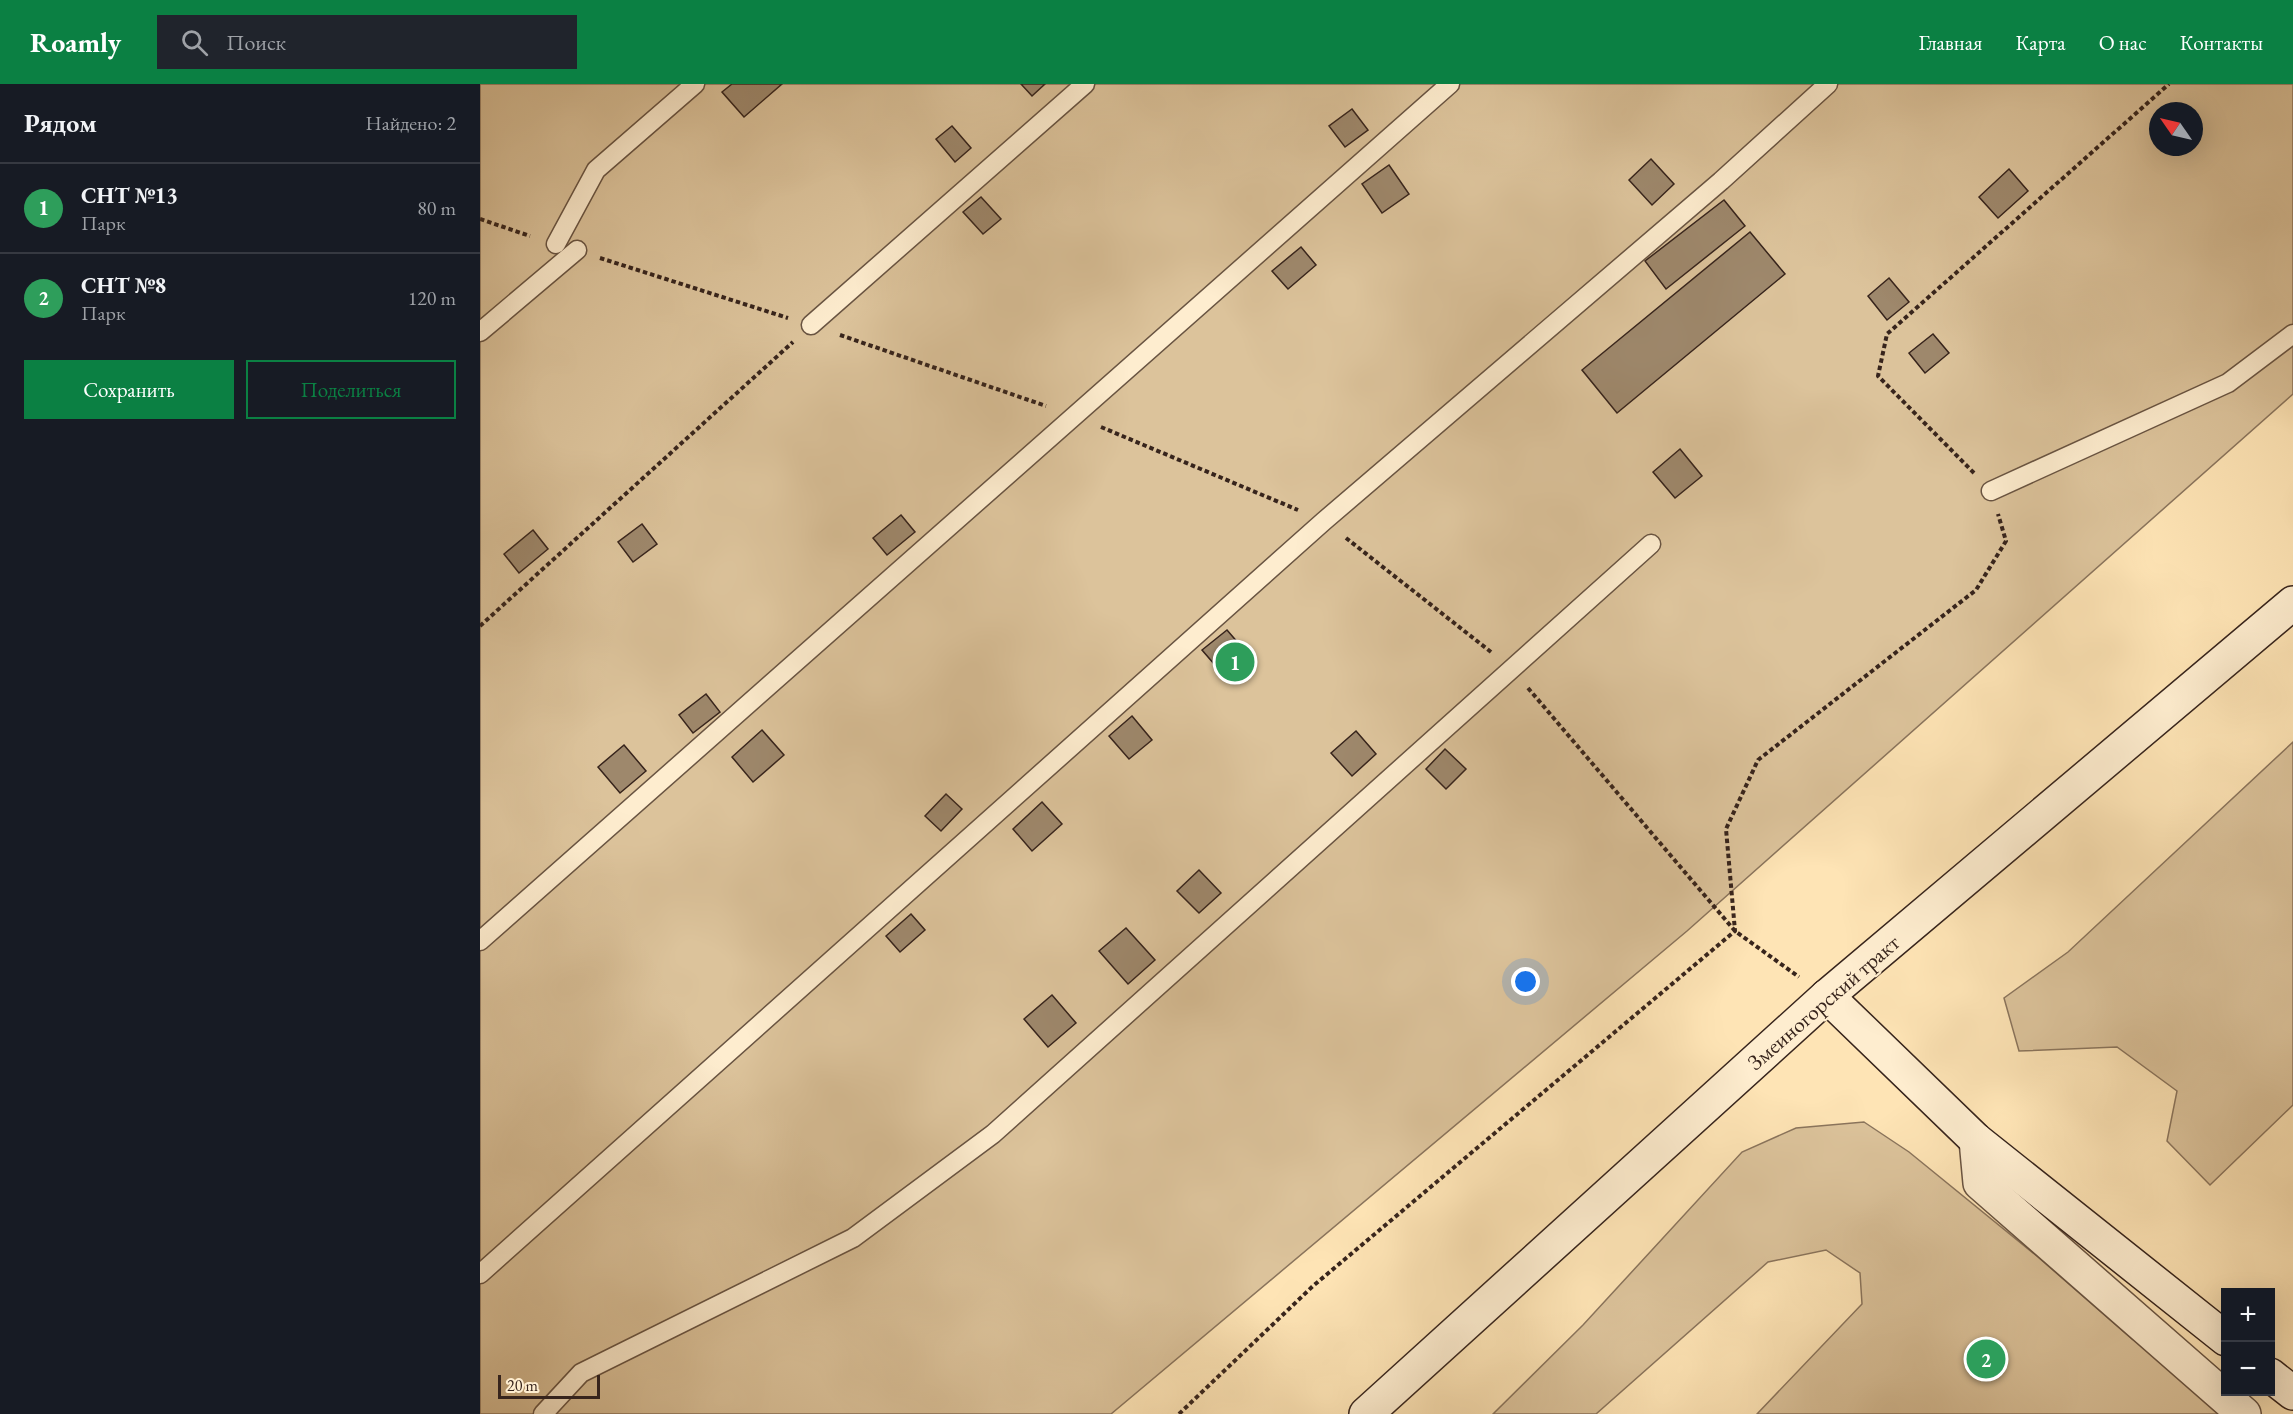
<!DOCTYPE html>
<html lang="ru">
<meta charset="utf-8">
<style>
body{margin:0;font-family:"EB Garamond",serif;background:#20242c;color:#f1f3f6}
.controls{position:absolute;right:18px;bottom:18px;display:grid;overflow:hidden;border-radius:0px;box-shadow:0 6px 24px #0002}
.controls button{width:54px;height:54px;display:grid;place-items:center;padding:0;border:0;border-bottom:2px solid #363941;background:#171b24;color:#f1f3f6;font:30px sans-serif}
.compass{position:absolute;left:1669px;top:18px;width:54px;height:54px;border-radius:50%;background:#171b24;box-shadow:0 6px 24px #0002;rotate:304deg}
.scale{position:absolute;left:18px;bottom:15px;width:102px;box-sizing:border-box;padding-left:6px;border:3px solid #37241c;border-top:0;font-size:16px;line-height:21px;white-space:nowrap;color:#37241c;-webkit-text-stroke:4px #feedcf;paint-order:stroke}
.you{position:absolute;left:1046px;top:898px;width:21px;height:21px;margin:-15px;border:4px solid #fff;border-radius:50%;background:#1a73e8;box-shadow:0 0 0 9px #1a73e833}
.badge{display:grid;place-items:center;width:39px;height:39px;border-radius:50%;background:#0b8043;color:#fff;font-size:20px;font-weight:700}
.pin{position:absolute;translate:-50% -50%;border:3px solid #fff;box-shadow:0 2px 6px #0006}
.list{margin:0;padding:0;list-style:none}
h2{display:flex;justify-content:space-between;align-items:center;height:78px;margin:0;padding:0 24px;font-size:26px}
h2 small{font-size:20px;font-weight:400;color:#9ea1a6}
.list li{display:grid;grid-template-columns:39px 1fr auto;gap:18px;align-items:center;box-sizing:border-box;height:90px;padding:0 24px;border-top:2px solid #363941}
.list b{display:block;font-size:22px;white-space:nowrap}
.list p{margin:0;font-size:20px;white-space:nowrap;color:#9ea1a6}
.list em{font-size:20px;font-style:normal;color:#9ea1a6}
.actions{display:flex;gap:12px;padding:18px 24px}
.actions a{flex:1;padding:14px 0;border:2px solid #0b8043;border-radius:0px;text-align:center;font-size:21px;color:#0b8043}
.actions .main{background:#0b8043;color:#fff}
.icon{flex:none;width:33px;height:33px;fill:none;stroke:currentColor;stroke-width:2;stroke-linecap:round;stroke-linejoin:round}
.map{position:relative;flex:none;width:1813px;height:1330px;overflow:hidden}
header{display:flex;align-items:center;gap:36px;box-sizing:border-box;height:84px;padding:0 30px;background:#0b8043;color:#fff}
header strong{font-size:28px}
nav{display:flex;gap:33px;margin-inline-start:auto;font-size:21px}
.search{width:420px;height:54px;background:#20242c;display:flex;align-items:center;gap:15px;box-sizing:border-box;padding:0 21px;border-radius:0px;color:#9ea1a6;font-size:22px}
main{display:flex}
aside{flex:1;background:#171b24}
.map>svg:first-child{display:block}
</style>
<header>
<strong>Roamly</strong>
<div class="search"><svg class="icon" aria-label="search" viewBox="0 0 24 24"><circle cx="10" cy="10" r="6"/><path d="M15 15l6 6"/></svg>Поиск</div>
<nav><a>Главная</a><a>Карта</a><a>О нас</a><a>Контакты</a></nav>
</header>
<main>
<aside>
<h2>Рядом<small>Найдено: 2</small></h2>
<ul class="list">
<li><span class="badge" style="background:#2e9e5b">1</span><div><b>СНТ №13</b><p>Парк</p></div><em>80 m</em></li>
<li><span class="badge" style="background:#2e9e5b">2</span><div><b>СНТ №8</b><p>Парк</p></div><em>120 m</em></li>
</ul>
<div class="actions"><a class="main">Сохранить</a><a>Поделиться</a></div>
</aside>
<div class="map">
<svg width="1813" height="1330" viewBox="0 0 1813 1330">
<rect width="100%" height="100%" fill="#fee4b5"/>
<filter id="stains"><feTurbulence type="fractalNoise" baseFrequency=".00333" numOctaves="4"/><feColorMatrix values="0 0 0 0 .2 0 0 0 0 .09 0 0 0 0 .02 0 0 0 .5 -.17"/></filter>
<radialGradient id="worn" r=".72"><stop offset=".6" stop-color="#630" stop-opacity="0"/><stop offset="1" stop-color="#630" stop-opacity=".3"/></radialGradient>
<g fill="#dcc39b" stroke="#8a745c" stroke-width="1.5" fill-rule="evenodd">
<path d="M 0,0 L 1813,0 L 1813,310 L 1207,847 L 631,1330 L 0,1330 ZM 1678,27 L 1714,27 L 1714,63 L 1678,63 Z"/>
<path d="M 1813,658 L 1813,1021 L 1730,1101 L 1687,1057 L 1697,1007 L 1637,963 L 1539,967 L 1524,914 L 1588,868 Z"/>
<path d="M 1384,1038 L 1429,1068 L 1558,1173 L 1652,1255 L 1766,1330 L 1277,1330 L 1382,1220 L 1380,1189 L 1346,1166 L 1288,1178 L 1116,1330 L 1013,1330 L 1103,1241 L 1262,1068 L 1316,1044 Z"/>
</g>
<g fill="#9e886c" stroke="#37241c" stroke-width="1.5">
<path d="M 252,0 L 302,0 L 264,33 L 242,8 Z"/>
<path d="M 541,0 L 565,0 L 552,12 Z"/>
<path d="M 872,25 L 888,46 L 865,63 L 849,42 Z"/>
<path d="M 472,42 L 491,64 L 475,78 L 456,55 Z"/>
<path d="M 1171,75 L 1194,100 L 1172,121 L 1149,96 Z"/>
<path d="M 909,81 L 929,110 L 902,129 L 882,100 Z"/>
<path d="M 1529,85 L 1548,107 L 1518,134 L 1499,113 Z"/>
<path d="M 501,113 L 521,135 L 503,150 L 483,128 Z"/>
<path d="M 1244,116 L 1265,142 L 1186,205 L 1165,177 Z"/>
<path d="M 1270,148 L 1305,190 L 1137,329 L 1102,286 Z"/>
<path d="M 821,163 L 836,181 L 808,205 L 792,187 Z"/>
<path d="M 1409,194 L 1429,218 L 1407,236 L 1388,212 Z"/>
<path d="M 1453,250 L 1469,269 L 1445,289 L 1429,269 Z"/>
<path d="M 1200,365 L 1222,392 L 1195,414 L 1173,388 Z"/>
<path d="M 421,431 L 435,448 L 407,471 L 393,454 Z"/>
<path d="M 162,440 L 177,460 L 153,478 L 138,458 Z"/>
<path d="M 53,446 L 68,465 L 39,489 L 24,470 Z"/>
<path d="M 747,546 L 765,567 L 741,588 L 722,566 Z"/>
<path d="M 226,610 L 240,628 L 213,649 L 199,631 Z"/>
<path d="M 652,632 L 672,656 L 649,675 L 629,652 Z"/>
<path d="M 282,646 L 304,671 L 273,698 L 252,673 Z"/>
<path d="M 876,647 L 896,670 L 872,692 L 851,669 Z"/>
<path d="M 144,661 L 166,687 L 140,709 L 118,683 Z"/>
<path d="M 965,665 L 986,685 L 966,705 L 946,685 Z"/>
<path d="M 466,710 L 482,725 L 461,747 L 445,732 Z"/>
<path d="M 562,718 L 582,740 L 552,767 L 533,745 Z"/>
<path d="M 719,786 L 741,809 L 719,829 L 697,807 Z"/>
<path d="M 431,830 L 445,846 L 420,868 L 406,852 Z"/>
<path d="M 646,844 L 675,876 L 648,900 L 619,867 Z"/>
<path d="M 572,911 L 596,939 L 568,963 L 544,935 Z"/>
</g>
<g fill="none" stroke-linecap="round" stroke-linejoin="round">
<g stroke="#695442" stroke-width="21">
<g id="lane">
<path d="M 76,160 L 116,86 L 215,0"/>
<path d="M 331,241 L 605,0"/>
<path d="M 0,248 L 97,166"/>
<path d="M 1511,407 L 1748,299 L 1813,250"/>
<path d="M 0,857 L 970,0"/>
<path d="M 0,1190 L 844,437 L 1241,97 L 1348,0"/>
<path d="M 63,1330 L 101,1289 L 373,1154 L 513,1050 L 1171,460"/>
</g>
</g>
<g stroke="#695442" stroke-width="36">
<path id="street" d="M 1496,1056 L 1500,1099 L 1764,1330"/>
</g>
<g stroke="#37241c" stroke-width="36">
<g id="secondary">
<path d="M 1347,912 L 1496,1056 L 1746,1255"/>
<path d="M 1790,1291 L 1813,1309"/>
<path d="M 886,1330 L 1347,912 L 1813,519"/>
</g>
</g>
<g stroke="#37241c" stroke-width="4" stroke-dasharray="4.5 3" stroke-linecap="butt">
<path d="M 0,135 L 50,152"/>
<path d="M 120,174 L 308,234"/>
<path d="M 360,251 L 566,322"/>
<path d="M 621,343 L 818,426"/>
<path d="M 1494,389 L 1398,292 L 1407,250 L 1689,0"/>
<path d="M 866,454 L 1011,568"/>
<path d="M 0,542 L 313,258"/>
<path d="M 1048,604 L 1255,847 L 1319,893"/>
<path d="M 699,1330 L 833,1202 L 1255,847 L 1246,745 L 1278,676 L 1496,506 L 1526,457 L 1518,430"/>
</g>
<use href="#lane" stroke="#feedcf" stroke-width="18"/>
<use href="#street" stroke="#feedcf" stroke-width="33"/>
<use href="#secondary" stroke="#feedcf" stroke-width="33"/>
</g>
<g text-anchor="middle" stroke-width="4.5" stroke-linejoin="round" paint-order="stroke">
<g font-size="22" fill="#37241c" stroke="#feedcf">
<text transform="translate(1343 918) rotate(-41)" y="8">Змеиногорский тракт</text>
</g>
</g>
<rect width="100%" height="100%" filter="url(#stains)"/>
<rect width="100%" height="100%" fill="url(#worn)"/>
</svg>
<div class="controls">
<button>+</button>
<button>−</button>
</div>
<svg class="compass" viewBox="-18 -18 36 36"><path d="M0-13l5 13h-10z" fill="#e53935"/><path d="M0 13l5-13h-10z" fill="#9ea1a6"/></svg>
<div class="scale">20 m</div>
<div class="you"></div>
<div class="pin badge" style="left:755px;top:578px;background:#2e9e5b">1</div>
<div class="pin badge" style="left:1506px;top:1275px;background:#2e9e5b">2</div>
</div>
</main>
